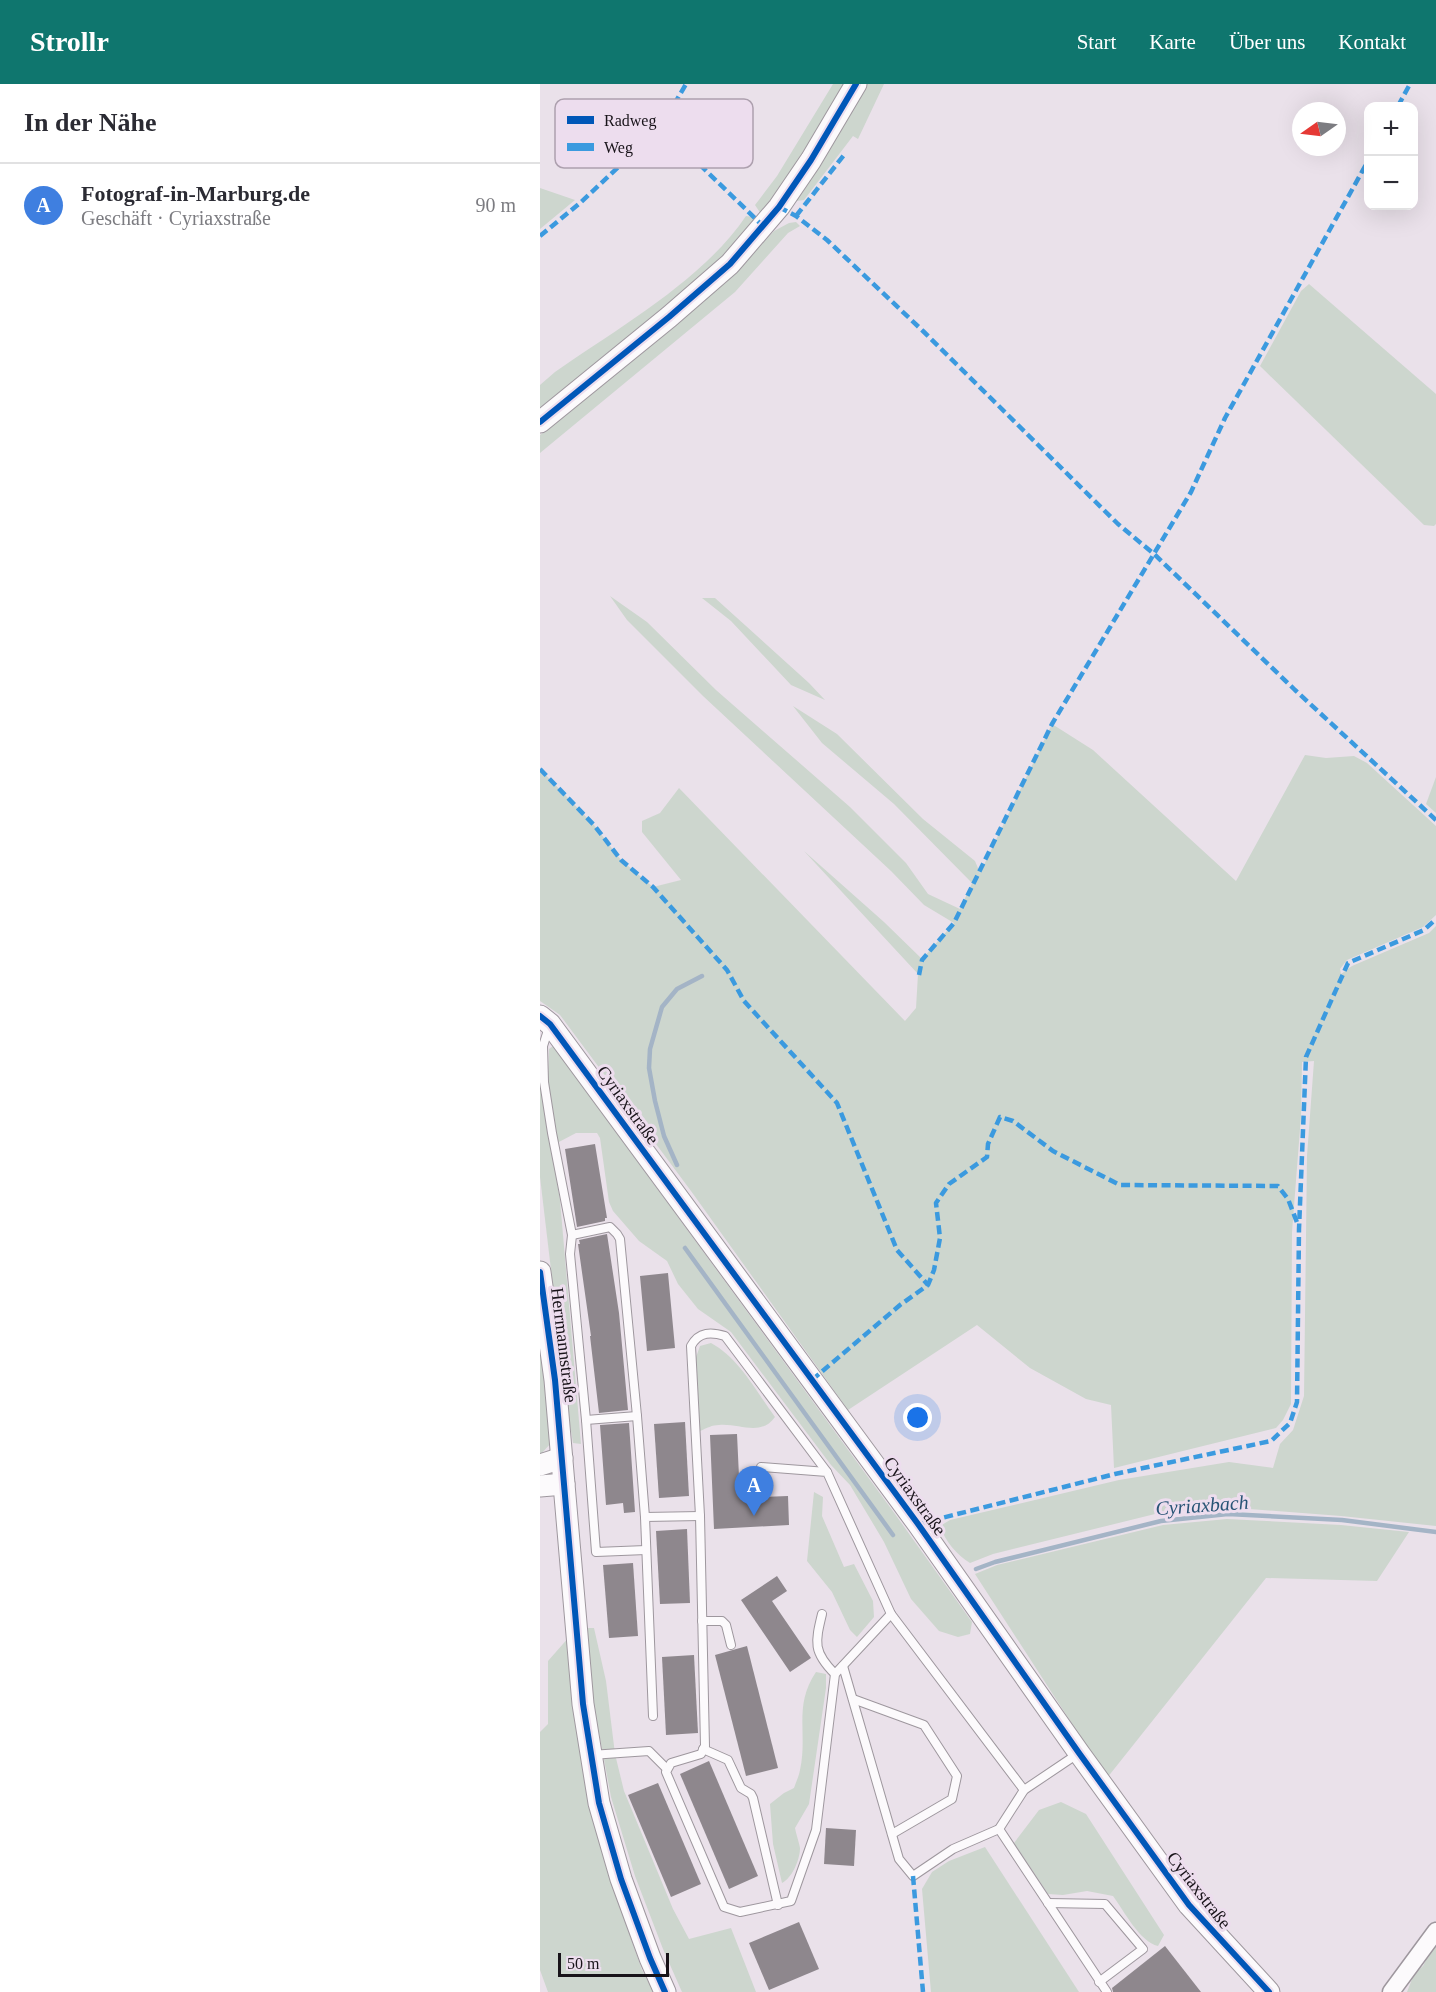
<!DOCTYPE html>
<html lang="de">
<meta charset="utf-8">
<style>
body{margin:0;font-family:Georgia,serif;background:#f7f7f7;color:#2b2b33}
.controls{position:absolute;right:18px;top:18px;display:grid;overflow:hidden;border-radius:12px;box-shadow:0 6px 24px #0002}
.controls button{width:54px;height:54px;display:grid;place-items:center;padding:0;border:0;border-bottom:2px solid #e1e1e2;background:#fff;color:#2b2b33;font:30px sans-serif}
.compass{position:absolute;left:752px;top:18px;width:54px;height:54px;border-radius:50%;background:#fff;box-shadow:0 6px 24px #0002;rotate:256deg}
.scale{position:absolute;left:18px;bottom:15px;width:111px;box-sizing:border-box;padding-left:6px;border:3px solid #181319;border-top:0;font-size:16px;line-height:21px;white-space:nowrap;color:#181319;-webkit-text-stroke:4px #edddee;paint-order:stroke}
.you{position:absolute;left:378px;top:1334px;width:21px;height:21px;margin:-15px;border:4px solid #fff;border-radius:50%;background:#1a73e8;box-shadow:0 0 0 9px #1a73e833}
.badge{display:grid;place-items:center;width:39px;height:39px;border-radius:50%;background:#0f766e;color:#fff;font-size:20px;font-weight:700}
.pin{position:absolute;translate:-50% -50px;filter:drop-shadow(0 2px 3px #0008)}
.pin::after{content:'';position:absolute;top:32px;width:21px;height:18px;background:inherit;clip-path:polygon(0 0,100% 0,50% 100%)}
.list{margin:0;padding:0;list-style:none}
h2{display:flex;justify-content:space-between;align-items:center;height:78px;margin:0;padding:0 24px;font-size:26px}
h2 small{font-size:20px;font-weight:400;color:#7c7c81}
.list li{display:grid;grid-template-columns:39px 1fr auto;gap:18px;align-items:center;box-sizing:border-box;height:84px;padding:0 24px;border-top:2px solid #e1e1e2}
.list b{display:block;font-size:22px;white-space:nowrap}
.list p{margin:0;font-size:20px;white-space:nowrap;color:#7c7c81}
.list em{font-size:20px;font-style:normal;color:#7c7c81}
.map{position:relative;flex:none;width:896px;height:1908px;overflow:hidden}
header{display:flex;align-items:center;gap:36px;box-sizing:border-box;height:84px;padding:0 30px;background:#0f766e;color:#fff}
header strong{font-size:28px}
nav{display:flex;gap:33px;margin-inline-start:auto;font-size:21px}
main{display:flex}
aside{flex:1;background:#fff}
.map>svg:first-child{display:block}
</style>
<header>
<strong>Strollr</strong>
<nav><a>Start</a><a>Karte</a><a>Über uns</a><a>Kontakt</a></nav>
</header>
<main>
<aside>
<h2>In der Nähe<small></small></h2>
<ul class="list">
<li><span class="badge" style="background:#3f7fe0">A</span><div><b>Fotograf-in-Marburg.de</b><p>Geschäft · Cyriaxstraße</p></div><em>90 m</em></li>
</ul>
</aside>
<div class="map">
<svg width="896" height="1908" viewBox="0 0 896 1908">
<rect width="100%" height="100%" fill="#eae1ea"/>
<g fill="#cdd6ce">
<path d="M 293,0 L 309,0 L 280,51 L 221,130 L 215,121 L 237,92 Z"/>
<path d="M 327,0 L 344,0 L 318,55 L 313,52 L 264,116 L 256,117 L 290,64 Z"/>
<path d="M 0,104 L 35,116 L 0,145 Z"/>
<path d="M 206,132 L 213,133 L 217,142 L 181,182 L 0,329 L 0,301 L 15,288 C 78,244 163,196 206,132 Z"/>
<path d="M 256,138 L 260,142 L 248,149 L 195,208 L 0,369 L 0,351 L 188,196 L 234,147 L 249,139 Z"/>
<path d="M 769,200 L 896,310 L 896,440 L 894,442 L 884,441 L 720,282 L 761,207 Z"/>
<path d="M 70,512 L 107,538 L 176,606 L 310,723 L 366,779 L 388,810 L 420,825 L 432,799 L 354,720 L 282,659 L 253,622 L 297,650 L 383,735 L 435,777 L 440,789 L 512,640 L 553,666 L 696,797 L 765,671 L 786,674 L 814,672 L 827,679 L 896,742 L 896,831 L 883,843 L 807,876 L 800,885 L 801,890 L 812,882 L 889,849 L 896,842 L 896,1442 L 801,1432 L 683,1423 L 615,1430 L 453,1470 L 430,1479 C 417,1471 405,1457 400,1442 L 410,1436 L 579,1396 L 689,1378 L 733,1384 L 740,1360 L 753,1346 L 764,1312 L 767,1072 L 774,977 L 762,978 L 761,1032 L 752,1148 L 751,1320 L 743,1336 L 736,1344 L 574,1384 L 571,1321 L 546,1315 L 490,1284 L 437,1241 L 308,1326 L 151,1107 L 20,931 L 0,917 L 0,685 L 54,741 L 81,776 L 113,803 L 141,796 L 102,748 L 102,737 L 120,729 L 139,704 L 365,937 L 376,924 L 378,890 L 264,767 L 344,838 L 382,875 L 414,839 L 384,821 L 351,787 L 163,612 L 87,536 Z"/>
<path d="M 162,514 L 175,514 L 269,599 L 285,616 L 251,601 L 191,537 Z"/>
<path d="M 896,693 L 896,729 L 886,720 Z"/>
<path d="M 13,962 L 355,1430 L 432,1538 L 430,1550 L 418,1553 L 399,1547 L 371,1515 L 344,1458 L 310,1401 L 291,1381 L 191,1248 L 158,1225 L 138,1200 L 127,1177 L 99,1157 L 73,1127 L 69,1118 L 60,1054 L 57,1049 L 36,1049 L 17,1059 L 8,996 L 9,965 Z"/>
<path d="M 0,999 L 20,1116 L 41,1360 L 33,1359 L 28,1329 L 0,1093 Z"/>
<path d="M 0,1248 L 12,1358 L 0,1371 Z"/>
<path d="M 171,1259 C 199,1274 216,1307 235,1333 C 221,1353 199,1339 179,1341 C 172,1341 167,1344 160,1347 L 155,1276 L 160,1262 Z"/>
<path d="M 274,1408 L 283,1413 L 282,1432 L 304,1483 L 314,1480 L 333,1517 L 334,1533 L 317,1553 L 310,1546 L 292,1508 L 267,1477 Z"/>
<path d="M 687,1435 L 801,1441 L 869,1448 L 837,1497 L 726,1494 L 567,1694 L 435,1490 L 457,1481 L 623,1441 Z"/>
<path d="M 47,1544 L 54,1544 L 66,1597 L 75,1670 L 84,1707 L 133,1825 L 149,1855 L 191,1844 L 216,1908 L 142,1908 L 123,1865 L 95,1792 L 71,1713 L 54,1622 Z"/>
<path d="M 30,1552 L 74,1806 L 102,1886 L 114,1908 L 8,1908 L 0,1886 L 0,1648 L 8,1640 L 8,1577 Z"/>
<path d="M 276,1588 L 286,1590 L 286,1604 L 269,1720 L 255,1744 C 256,1750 259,1758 260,1764 C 260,1776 252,1794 242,1799 L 233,1760 L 230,1720 L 244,1709 L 254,1704 C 256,1698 259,1692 260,1686 C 268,1650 253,1622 276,1588 Z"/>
<path d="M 521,1718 L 546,1730 L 624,1851 L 618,1862 C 600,1858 584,1827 573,1812 L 547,1807 L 523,1811 L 508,1810 L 474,1759 L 499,1726 Z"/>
<path d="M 445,1763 L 539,1908 L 391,1908 L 382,1805 L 392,1788 L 409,1777 Z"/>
<path d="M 896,1856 L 896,1908 L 867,1908 L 874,1890 L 883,1882 Z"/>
</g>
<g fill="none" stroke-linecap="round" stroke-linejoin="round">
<g stroke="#a4b4c6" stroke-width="4.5">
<path d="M 137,1081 L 124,1052 L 115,1017 L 109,984 L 110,965 L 122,923 L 137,905 L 162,892"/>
<path d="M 145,1164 L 353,1451"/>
<path d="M 436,1485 L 455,1478 L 621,1437 L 688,1430 L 802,1436 L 896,1448"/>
</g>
</g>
<g fill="#8e878d">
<path d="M 55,1060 L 67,1134 L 65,1134 L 65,1137 L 37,1143 L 25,1065 Z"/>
<path d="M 67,1150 L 79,1229 L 88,1326 L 59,1329 L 50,1252 L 51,1252 L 38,1160 L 40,1160 L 39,1156 Z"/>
<path d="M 128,1189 L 135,1264 L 107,1267 L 100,1192 Z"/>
<path d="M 145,1338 L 149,1412 L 119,1414 L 114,1340 Z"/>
<path d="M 89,1339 L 95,1428 L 84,1429 L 83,1419 L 66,1421 L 60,1341 Z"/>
<path d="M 197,1350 L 200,1414 L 248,1412 L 249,1441 L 174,1445 L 170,1351 Z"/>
<path d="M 147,1445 L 150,1519 L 120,1520 L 116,1447 Z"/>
<path d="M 93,1479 L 98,1552 L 69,1554 L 63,1481 Z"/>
<path d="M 237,1492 L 247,1507 L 232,1517 L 271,1574 L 250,1588 L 201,1516 Z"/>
<path d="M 207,1562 L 238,1684 L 206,1692 L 175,1571 Z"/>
<path d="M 154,1571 L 158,1649 L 126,1651 L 122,1573 Z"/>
<path d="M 169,1677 L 218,1792 L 189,1805 L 140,1690 Z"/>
<path d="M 118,1699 L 161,1800 L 131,1813 L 88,1711 Z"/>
<path d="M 286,1744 L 316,1746 L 314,1782 L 284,1780 Z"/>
<path d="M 259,1838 L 279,1885 L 229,1906 L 209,1859 Z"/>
<path d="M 625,1862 L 661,1908 L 573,1908 L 572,1904 Z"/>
</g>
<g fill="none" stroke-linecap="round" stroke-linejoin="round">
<g stroke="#9e979e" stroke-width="10">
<g id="service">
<path d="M 9,943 L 3,962 L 4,998 L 12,1049 L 32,1151 L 70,1143 L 77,1150 L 80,1155 L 97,1332 L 105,1433"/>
<path d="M 32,1151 L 30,1170 L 46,1336 L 56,1468 L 106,1466"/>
<path d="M 46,1336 L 97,1332"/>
<path d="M 221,1383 L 287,1388 L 351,1530 L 484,1706"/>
<path d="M 287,1388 L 185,1252 C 172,1248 159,1247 151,1262 L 160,1432 L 165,1662 L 161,1670 L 131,1679 L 126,1688 L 184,1823 L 200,1828 L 251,1817 L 276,1746 L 295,1590 L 351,1530"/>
<path d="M 282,1530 C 275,1559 273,1568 295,1590"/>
<path d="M 162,1537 L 182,1537 L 186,1541 L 191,1561"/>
<path d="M 303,1582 L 359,1775 L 373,1792 L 413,1765 L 459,1745 L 484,1706 L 539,1669"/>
<path d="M 313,1615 L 384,1641 L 417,1692 L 412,1715 L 352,1750"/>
<path d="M 113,1632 L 105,1433 L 160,1432"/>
<path d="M 163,1665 L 188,1676 L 201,1704 L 211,1710 L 213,1714 L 238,1821"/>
<path d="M 51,1671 L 109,1667 L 126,1684"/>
<path d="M 459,1745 L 567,1908"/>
<path d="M 508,1819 L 565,1820 L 603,1865 L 559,1898"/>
</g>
</g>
<g stroke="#9e979e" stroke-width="19">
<path id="minor" d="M 851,1908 L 896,1847"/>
</g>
<g stroke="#9e979e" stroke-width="23">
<g id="tertiary">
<path d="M 0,338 L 129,233 L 190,180 L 239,123 L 271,76 L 316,0"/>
<path d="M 0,932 L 10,940 L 378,1440 L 539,1669 L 649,1821 L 729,1908"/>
<path d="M 0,1188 L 15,1296 L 43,1620 L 59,1719 L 81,1795 L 110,1874 L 125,1908"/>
<path d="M 0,1381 L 22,1374"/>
<path d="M 0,1402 L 24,1400"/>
</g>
</g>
<use href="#service" stroke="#fcfafc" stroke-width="8"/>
<use href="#minor" stroke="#fcfafc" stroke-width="16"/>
<use href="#tertiary" stroke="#fcfafc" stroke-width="21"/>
<g stroke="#3b9adf" stroke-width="4.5" stroke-dasharray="9 4.5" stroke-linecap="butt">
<path d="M 858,22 L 870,0"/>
<path d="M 121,43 L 223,142"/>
<path d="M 239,123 L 256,132 L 287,156 L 384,248 L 578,440 L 614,470 L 755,606 L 896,736"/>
<path d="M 256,132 L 304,71"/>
<path d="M 0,152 L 40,119 L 121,43 L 146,0"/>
<path d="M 0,685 L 54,741 L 81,776 L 113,803 L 187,886 L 204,917 L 297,1019 L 357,1166 L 388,1201"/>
<path d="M 379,891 L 382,876 L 414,839 L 512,640 L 651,408 L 685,334 L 828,77"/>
<path d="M 272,1296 L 360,1221 L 388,1201 L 394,1186 L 400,1154 L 396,1119 L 409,1100 L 447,1073 L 448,1060 L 460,1033 L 473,1037 L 513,1067 L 580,1101 L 738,1102 L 748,1115 L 758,1141"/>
<path d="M 378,1440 L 575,1390 L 731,1357 L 750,1339 L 757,1318 L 759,1145 L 766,973 L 808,879 L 884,846 L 896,835"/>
<path d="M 373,1792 L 383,1908"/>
</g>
<g stroke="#edddee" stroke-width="10">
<g id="cycleway">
<path d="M 0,338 L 129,233 L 190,180 L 239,123 L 271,76 L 316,0"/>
<path d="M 0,932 L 10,940 L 378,1440 L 539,1669 L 649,1821 L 729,1908"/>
<path d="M 0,1188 L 15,1296 L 43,1620 L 59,1719 L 81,1795 L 110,1874 L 125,1908"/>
</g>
</g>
<use href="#cycleway" stroke="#0057b8" stroke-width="6"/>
</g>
<g text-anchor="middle" stroke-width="6" stroke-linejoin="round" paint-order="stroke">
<g font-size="18" fill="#181319" stroke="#edddee">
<text transform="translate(88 1021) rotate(54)" y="6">Cyriaxstraße</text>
<text transform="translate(24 1261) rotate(83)" y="6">Herrmannstraße</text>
<text transform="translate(375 1412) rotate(54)" y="6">Cyriaxstraße</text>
<text transform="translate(659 1806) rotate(52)" y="6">Cyriaxstraße</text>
</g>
<g font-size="20" font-style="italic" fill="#285476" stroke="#edddee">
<text transform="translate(662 1421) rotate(-4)" y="7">Cyriaxbach</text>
</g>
</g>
<rect x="15" y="15" width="198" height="69" rx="9" fill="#edddee" stroke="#ada0ae" stroke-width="1.5"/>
<rect x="27" y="32" width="27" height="8" fill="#0057b8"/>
<rect x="27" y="59" width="27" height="8" fill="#3b9adf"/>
<g font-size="16" fill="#181319">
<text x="64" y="42">Radweg</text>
<text x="64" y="69">Weg</text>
</g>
</svg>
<div class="controls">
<button>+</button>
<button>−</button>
</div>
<svg class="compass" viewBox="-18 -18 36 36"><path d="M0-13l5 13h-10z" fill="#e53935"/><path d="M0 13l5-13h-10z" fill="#7c7c81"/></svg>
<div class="scale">50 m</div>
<div class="you"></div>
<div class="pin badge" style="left:214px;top:1432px;background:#3f7fe0">A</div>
</div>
</main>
